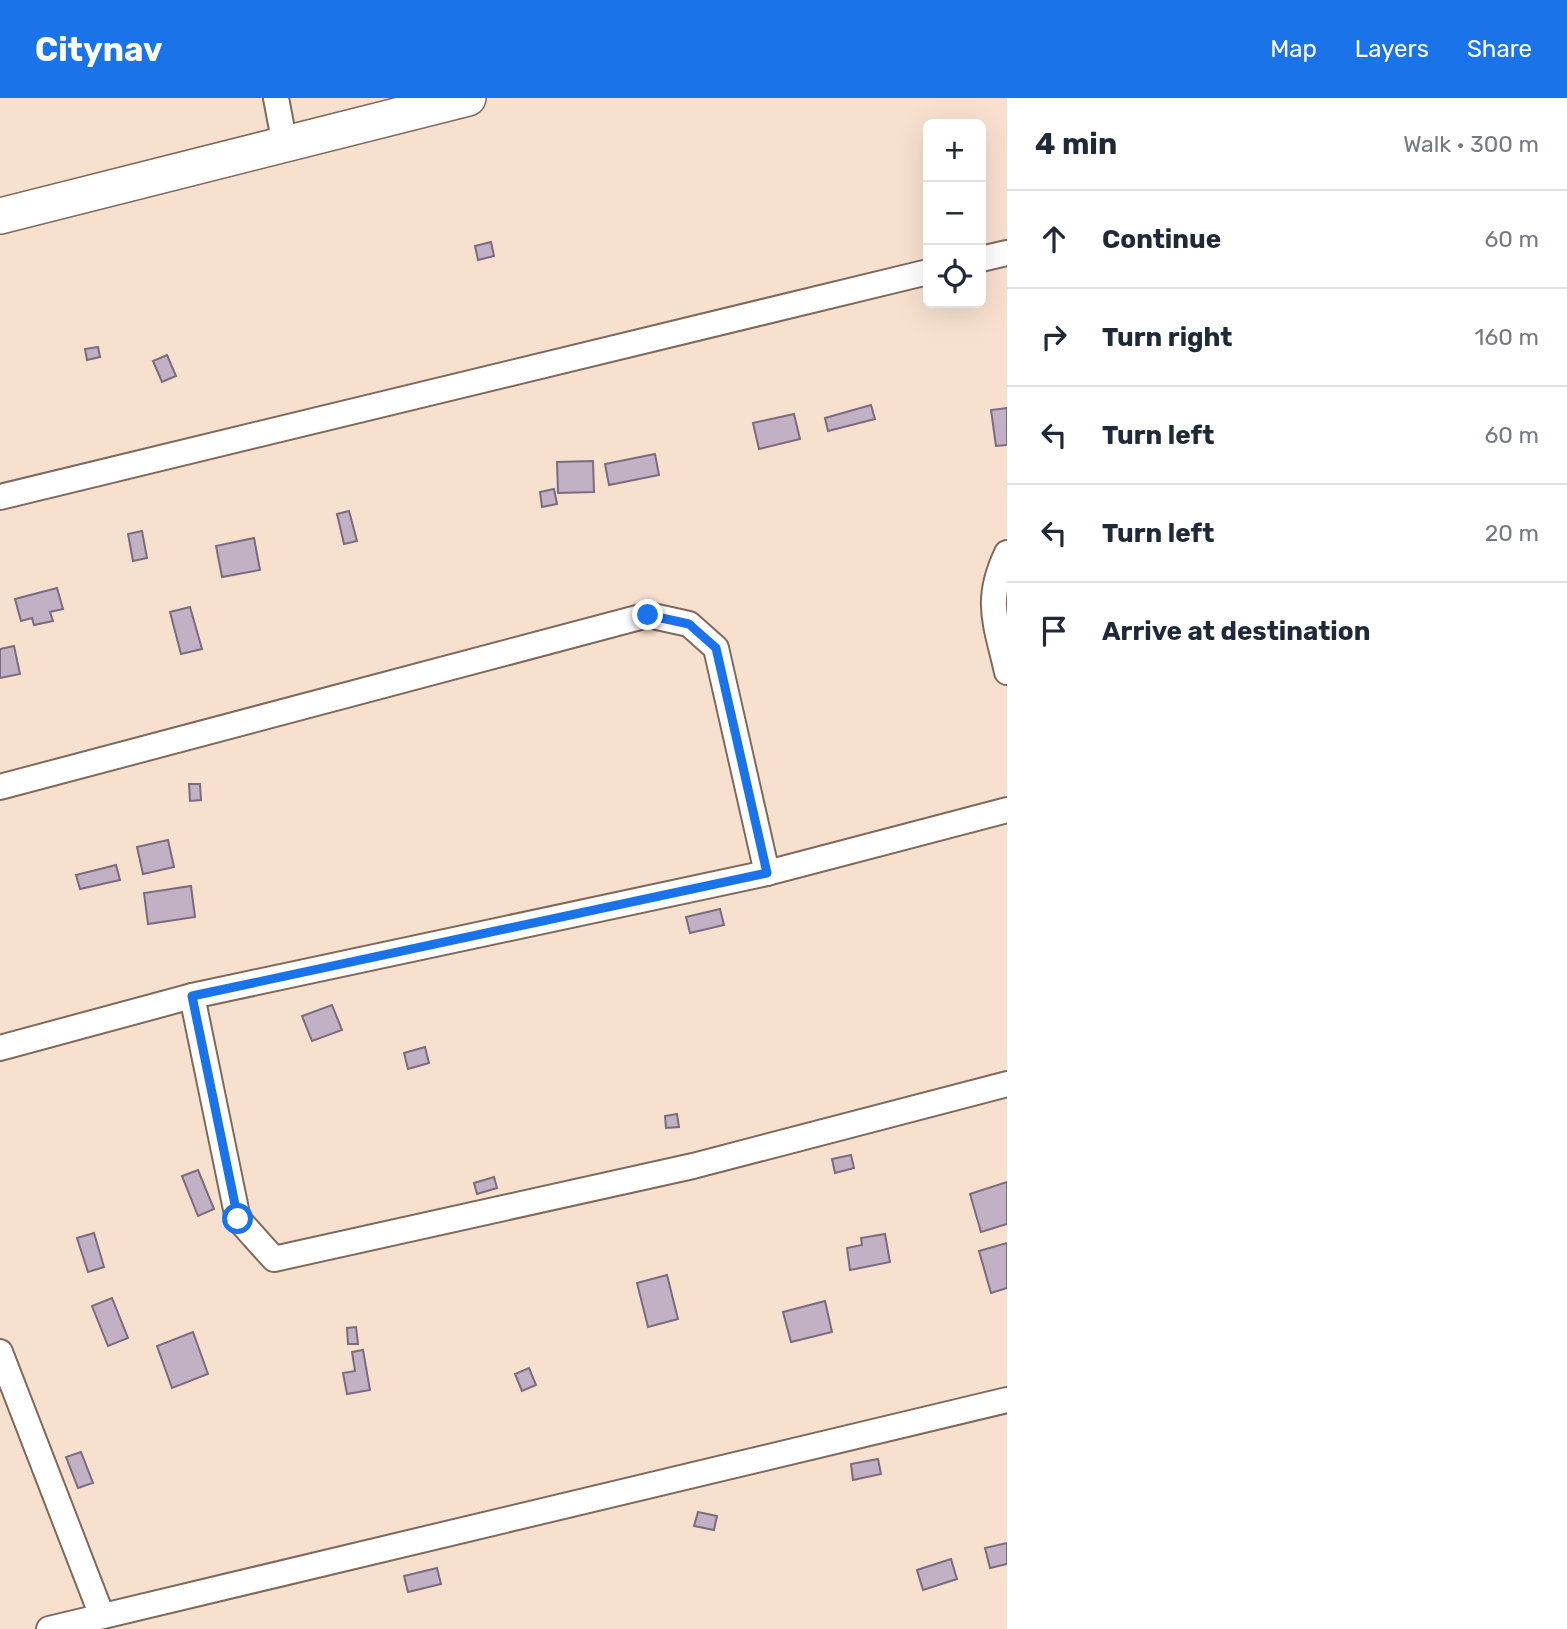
<!DOCTYPE html>
<meta charset="utf-8">
<style>
body{margin:0;font-family:Rubik,sans-serif;background:#f6f6f7;color:#1f2937}
.controls{position:absolute;right:21px;top:21px;display:grid;overflow:hidden;border-radius:10px;box-shadow:0 7px 28px #0002}
.controls button{width:63px;height:63px;display:grid;place-items:center;padding:0;border:0;border-bottom:2px solid #e0e1e3;background:#fff;color:#1f2937;font:35px sans-serif}
.stop{position:absolute;width:21px;height:21px;margin:-16px;border:5px solid #1a73e8;border-radius:50%;background:#fff}
.stop.end{background:#1a73e8;border-color:#fff;box-shadow:0 2px 7px #0008}
.list{margin:0;padding:0;list-style:none}
h2{display:flex;justify-content:space-between;align-items:center;height:91px;margin:0;padding:0 28px;font-size:30px}
h2 small{font-size:23px;font-weight:400;color:#747a83}
.list li{display:grid;grid-template-columns:46px 1fr auto;gap:21px;align-items:center;box-sizing:border-box;height:98px;padding:0 28px;border-top:2px solid #e0e1e3}
.list b{display:block;font-size:26px;white-space:nowrap}
.list em{font-size:23px;font-style:normal;color:#747a83}
.icon{flex:none;width:38px;height:38px;fill:none;stroke:currentColor;stroke-width:2;stroke-linecap:round;stroke-linejoin:round}
.map{position:relative;flex:none;width:1007px;height:1531px;overflow:hidden}
header{display:flex;align-items:center;gap:42px;box-sizing:border-box;height:98px;padding:0 35px;background:#1a73e8;color:#fff}
header strong{font-size:33px}
nav{display:flex;gap:38px;margin-inline-start:auto;font-size:24px}
main{display:flex}
aside{flex:1;background:#fff}
.map>svg:first-child{display:block}
</style>
<header>
<strong>Citynav</strong>
<nav><a>Map</a><a>Layers</a><a>Share</a></nav>
</header>
<main>
<div class="map">
<svg width="1007" height="1531" viewBox="0 0 1007 1531">
<rect width="100%" height="100%" fill="#f8e0cf"/>
<g fill="#c2b1c5" stroke="#7b6b7e" stroke-width="2">
<path d="M 491,144 L 494,158 L 478,162 L 475,148 Z"/>
<path d="M 98,249 L 100,259 L 87,262 L 85,251 Z"/>
<path d="M 167,257 L 176,278 L 162,284 L 153,263 Z"/>
<path d="M 871,307 L 875,321 L 828,333 L 825,320 Z"/>
<path d="M 1007,310 L 1007,347 L 996,348 L 991,312 Z"/>
<path d="M 794,316 L 800,341 L 759,351 L 753,325 Z"/>
<path d="M 655,356 L 659,377 L 609,387 L 605,366 Z"/>
<path d="M 593,363 L 594,394 L 558,395 L 557,364 Z"/>
<path d="M 554,391 L 557,406 L 542,409 L 540,394 Z"/>
<path d="M 349,413 L 357,443 L 344,446 L 337,416 Z"/>
<path d="M 142,433 L 147,460 L 133,463 L 128,436 Z"/>
<path d="M 254,440 L 260,472 L 222,479 L 216,448 Z"/>
<path d="M 57,490 L 63,511 L 50,514 L 53,523 L 34,527 L 32,520 L 21,523 L 15,501 Z"/>
<path d="M 190,509 L 202,551 L 181,556 L 170,514 Z"/>
<path d="M 14,548 L 20,576 L 0,580 L 0,551 Z"/>
<path d="M 189,686 L 200,686 L 201,702 L 190,703 Z"/>
<path d="M 168,742 L 174,769 L 143,776 L 137,749 Z"/>
<path d="M 116,767 L 120,782 L 80,791 L 76,777 Z"/>
<path d="M 191,788 L 195,819 L 148,826 L 144,795 Z"/>
<path d="M 720,811 L 724,827 L 690,835 L 686,819 Z"/>
<path d="M 332,907 L 342,932 L 312,943 L 302,918 Z"/>
<path d="M 425,949 L 429,965 L 408,971 L 404,955 Z"/>
<path d="M 677,1016 L 679,1029 L 666,1030 L 665,1018 Z"/>
<path d="M 851,1057 L 854,1070 L 835,1075 L 832,1061 Z"/>
<path d="M 198,1072 L 214,1111 L 198,1118 L 182,1078 Z"/>
<path d="M 494,1079 L 497,1090 L 477,1096 L 474,1085 Z"/>
<path d="M 1007,1084 L 1007,1126 L 981,1134 L 970,1096 Z"/>
<path d="M 94,1135 L 104,1169 L 88,1174 L 77,1140 Z"/>
<path d="M 885,1136 L 890,1164 L 850,1172 L 847,1150 L 862,1147 L 861,1140 Z"/>
<path d="M 1007,1145 L 1007,1190 L 991,1195 L 979,1153 Z"/>
<path d="M 667,1177 L 678,1221 L 648,1229 L 637,1185 Z"/>
<path d="M 112,1200 L 128,1240 L 108,1248 L 92,1208 Z"/>
<path d="M 825,1203 L 832,1234 L 791,1244 L 783,1214 Z"/>
<path d="M 356,1229 L 358,1246 L 348,1246 L 347,1230 Z"/>
<path d="M 193,1234 L 208,1276 L 172,1290 L 157,1248 Z"/>
<path d="M 363,1252 L 370,1292 L 347,1296 L 343,1275 L 355,1273 L 352,1254 Z"/>
<path d="M 529,1270 L 536,1287 L 522,1293 L 515,1276 Z"/>
<path d="M 81,1354 L 93,1385 L 78,1390 L 66,1359 Z"/>
<path d="M 878,1361 L 881,1376 L 853,1382 L 851,1366 Z"/>
<path d="M 698,1414 L 717,1418 L 714,1432 L 694,1428 Z"/>
<path d="M 1007,1445 L 1007,1466 L 990,1470 L 985,1450 Z"/>
<path d="M 951,1461 L 957,1481 L 923,1492 L 917,1472 Z"/>
<path d="M 437,1470 L 441,1486 L 408,1494 L 404,1478 Z"/>
</g>
<g fill="none" stroke-linecap="round" stroke-linejoin="round">
<g stroke="#7e695b" stroke-width="28">
<g id="street">
<path d="M 276,0 L 285,47"/>
<path d="M 981,161 L 1007,155"/>
<path d="M 0,399 L 928,174"/>
<path d="M 1007,455 C 984,503 996,525 1007,574"/>
<path d="M 0,689 L 648,517 L 689,526 L 716,550 L 767,775"/>
<path d="M 192,898 L 238,1121 L 274,1161 L 693,1068 L 1007,986"/>
<path d="M 0,950 L 192,898 L 767,775 L 1007,712"/>
<path d="M 0,1254 L 102,1518"/>
<path d="M 49,1531 L 1007,1302"/>
</g>
</g>
<g stroke="#7e695b" stroke-width="38">
<path id="secondary" d="M 0,118 L 468,0"/>
</g>
<use href="#street" stroke="#fff" stroke-width="24"/>
<use href="#secondary" stroke="#fff" stroke-width="35"/>
</g>
<g fill="none" stroke-linecap="round" stroke-linejoin="round">
<path stroke="#1a73e8" stroke-width="9" d="M 238,1121 L 192,898 L 767,775 L 716,550 L 689,526 L 648,517"/>
</g>
</svg>
<div class="controls">
<button>+</button>
<button>−</button>
<button><svg class="icon" aria-label="locate" viewBox="0 0 24 24"><circle cx="12" cy="12" r="6"/><path d="M12 2v4M12 18v4M2 12h4M18 12h4"/></svg></button>
</div>
<div class="stop" style="left:238px;top:1121px"></div>
<div class="stop end" style="left:648px;top:517px"></div>
</div>
<aside>
<h2>4 min<small>Walk · 300 m</small></h2>
<ul class="list">
<li><svg class="icon" aria-label="ahead" viewBox="0 0 24 24"><path d="M12 20V5M6 11l6-6 6 6"/></svg><div><b>Continue</b></div><em>60 m</em></li>
<li><svg class="icon" aria-label="right" viewBox="0 0 24 24"><path d="M7 20v-9h11M14 6l5 5-5 5"/></svg><div><b>Turn right</b></div><em>160 m</em></li>
<li><svg class="icon" aria-label="left" viewBox="0 0 24 24"><path d="M17 20v-9H6M10 6l-5 5 5 5"/></svg><div><b>Turn left</b></div><em>60 m</em></li>
<li><svg class="icon" aria-label="left" viewBox="0 0 24 24"><path d="M17 20v-9H6M10 6l-5 5 5 5"/></svg><div><b>Turn left</b></div><em>20 m</em></li>
<li><svg class="icon" aria-label="arrive" viewBox="0 0 24 24"><path d="M6 21V4h12l-3 4 3 4H6"/></svg><div><b>Arrive at destination</b></div></li>
</ul>
</aside>
</main>
